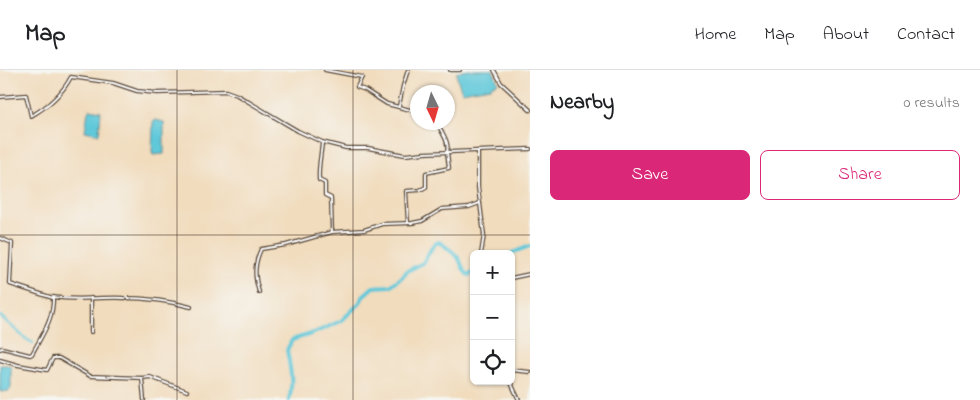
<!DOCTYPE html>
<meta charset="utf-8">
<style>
body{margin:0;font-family:"Indie Flower",sans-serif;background:#f6f6f6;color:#202124}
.controls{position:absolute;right:15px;bottom:15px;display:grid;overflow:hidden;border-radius:8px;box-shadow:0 1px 4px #0004}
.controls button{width:45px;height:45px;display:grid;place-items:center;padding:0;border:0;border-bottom:1px solid #e0e0e0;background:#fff;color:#202124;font:25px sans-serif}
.compass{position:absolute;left:410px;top:15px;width:45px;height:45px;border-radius:50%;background:#fff;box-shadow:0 1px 4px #0004;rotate:175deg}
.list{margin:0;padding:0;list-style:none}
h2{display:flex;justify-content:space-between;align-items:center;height:65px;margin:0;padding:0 20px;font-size:21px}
h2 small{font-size:16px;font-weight:400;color:#757577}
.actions{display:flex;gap:10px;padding:15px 20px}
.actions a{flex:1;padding:11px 0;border:1px solid #db2777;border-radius:8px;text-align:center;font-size:18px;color:#db2777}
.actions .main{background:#db2777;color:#fff}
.icon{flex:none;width:28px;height:28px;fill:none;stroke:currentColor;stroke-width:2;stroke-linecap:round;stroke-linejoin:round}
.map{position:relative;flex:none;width:530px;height:330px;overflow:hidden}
header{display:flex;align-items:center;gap:30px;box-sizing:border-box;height:70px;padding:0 25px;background:#fff;border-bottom:1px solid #e0e0e0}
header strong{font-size:24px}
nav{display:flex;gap:28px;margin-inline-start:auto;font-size:18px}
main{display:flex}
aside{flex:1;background:#fff}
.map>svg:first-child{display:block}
</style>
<header>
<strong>Map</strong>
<nav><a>Home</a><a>Map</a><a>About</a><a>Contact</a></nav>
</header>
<main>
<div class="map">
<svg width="530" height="330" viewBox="0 0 530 330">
<rect width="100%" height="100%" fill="#f6f6f2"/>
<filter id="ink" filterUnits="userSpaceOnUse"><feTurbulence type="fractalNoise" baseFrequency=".02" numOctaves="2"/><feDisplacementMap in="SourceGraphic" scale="10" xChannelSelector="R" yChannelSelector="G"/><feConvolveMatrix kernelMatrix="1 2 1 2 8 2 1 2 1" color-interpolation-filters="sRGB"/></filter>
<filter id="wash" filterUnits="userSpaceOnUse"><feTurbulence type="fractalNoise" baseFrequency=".0096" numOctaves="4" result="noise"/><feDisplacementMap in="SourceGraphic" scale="20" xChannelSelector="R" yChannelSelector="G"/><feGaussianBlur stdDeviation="1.12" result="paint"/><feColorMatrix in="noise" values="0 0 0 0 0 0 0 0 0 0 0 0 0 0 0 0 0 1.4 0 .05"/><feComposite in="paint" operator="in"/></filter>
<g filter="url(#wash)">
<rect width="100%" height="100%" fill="#f1dcbd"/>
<g fill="#5ec8d9" stroke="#4c797c">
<path d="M 470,0 L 493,0 L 498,12 L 490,17 L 462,22 L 457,8 L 457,2 Z"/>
<path d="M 90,39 L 101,41 L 99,64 L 85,61 L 88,41 Z"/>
<path d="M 156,50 L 164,52 L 164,84 L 153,85 L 152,83 L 153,52 Z"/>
<path d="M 0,295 L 7,295 L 11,296 L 11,318 L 9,321 L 0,322 Z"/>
</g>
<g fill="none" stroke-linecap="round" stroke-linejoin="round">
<path stroke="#5ec8d9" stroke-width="2.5" d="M 0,246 L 26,269 L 33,273"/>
<g stroke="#5ec8d9" stroke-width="4">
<path d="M 509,184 L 530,176"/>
<path d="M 289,330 C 294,313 290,297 287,280 L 292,270 L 314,263 L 341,251 L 359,234 L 364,225 L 373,217 L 390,216 L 402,207 L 407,201 L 423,193 L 434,174 L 439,172 C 445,176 455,183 459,189 C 462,195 462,199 467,204 L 469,205 L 474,202"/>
</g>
</g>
</g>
<g filter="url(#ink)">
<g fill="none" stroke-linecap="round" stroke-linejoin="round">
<g stroke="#564536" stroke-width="4.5">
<g id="minor">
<path d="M 325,0 L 362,7 L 357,17 L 365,20 L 387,34 L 418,42"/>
<path d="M 450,0 L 460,0"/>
<path d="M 494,0 L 501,13 L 530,40"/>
<path d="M 0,27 L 26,25 L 31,46 C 47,37 62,24 71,7 L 113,13 L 137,21 L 157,23 L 226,21 L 237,25 L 298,61 L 322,72 L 346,78 L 368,78 L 405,85 L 424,83 L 530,79"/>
<path d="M 399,36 L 403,16 L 408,0"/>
<path d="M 437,52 C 441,62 450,72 447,82"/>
<path d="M 322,73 C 321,85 318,97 319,110 L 325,113 L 325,125 L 331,128 L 332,162"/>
<path d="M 478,81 L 478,117 L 484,165 L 481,184"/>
<path d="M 408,153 L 406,121 L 420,120 L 426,117 L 426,103 L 449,98 L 447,82"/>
<path d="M 0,168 L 12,173 L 10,214 L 53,228"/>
<path d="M 511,208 L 530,204"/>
<path d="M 259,222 C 254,206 254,194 261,179 L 286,175 L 332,162 L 364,160 L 382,154 L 412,153 L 422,151 L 442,139 L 469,137 L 480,133"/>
<path d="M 91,262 L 91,228"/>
<path d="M 0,279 L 2,278 L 30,285 L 32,284 C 42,265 54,249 53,227 C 76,231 99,227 123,228 C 145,228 169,231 191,237"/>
<path d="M 0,290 L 18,295 L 47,300 L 53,288 L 59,288 L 90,306 L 142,308"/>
<path d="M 511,300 L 530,302"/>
<path d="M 510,311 L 519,330"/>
<path d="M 144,330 L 142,308 L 150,307 L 187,321"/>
</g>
</g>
<use href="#minor" stroke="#fff" stroke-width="2"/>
</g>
</g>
<path fill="none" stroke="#3b2a1e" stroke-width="1" stroke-opacity="0.55" d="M 177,0 L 177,330M 353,0 L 353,330M 0,165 L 530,165"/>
</svg>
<div class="controls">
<button>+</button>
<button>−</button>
<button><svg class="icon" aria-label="locate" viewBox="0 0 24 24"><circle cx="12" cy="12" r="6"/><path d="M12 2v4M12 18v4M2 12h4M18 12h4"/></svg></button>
</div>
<svg class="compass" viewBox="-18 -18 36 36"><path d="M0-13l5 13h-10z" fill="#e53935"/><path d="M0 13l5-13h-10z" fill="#757577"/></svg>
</div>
<aside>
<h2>Nearby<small>0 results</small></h2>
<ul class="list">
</ul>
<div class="actions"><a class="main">Save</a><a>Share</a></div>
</aside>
</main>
